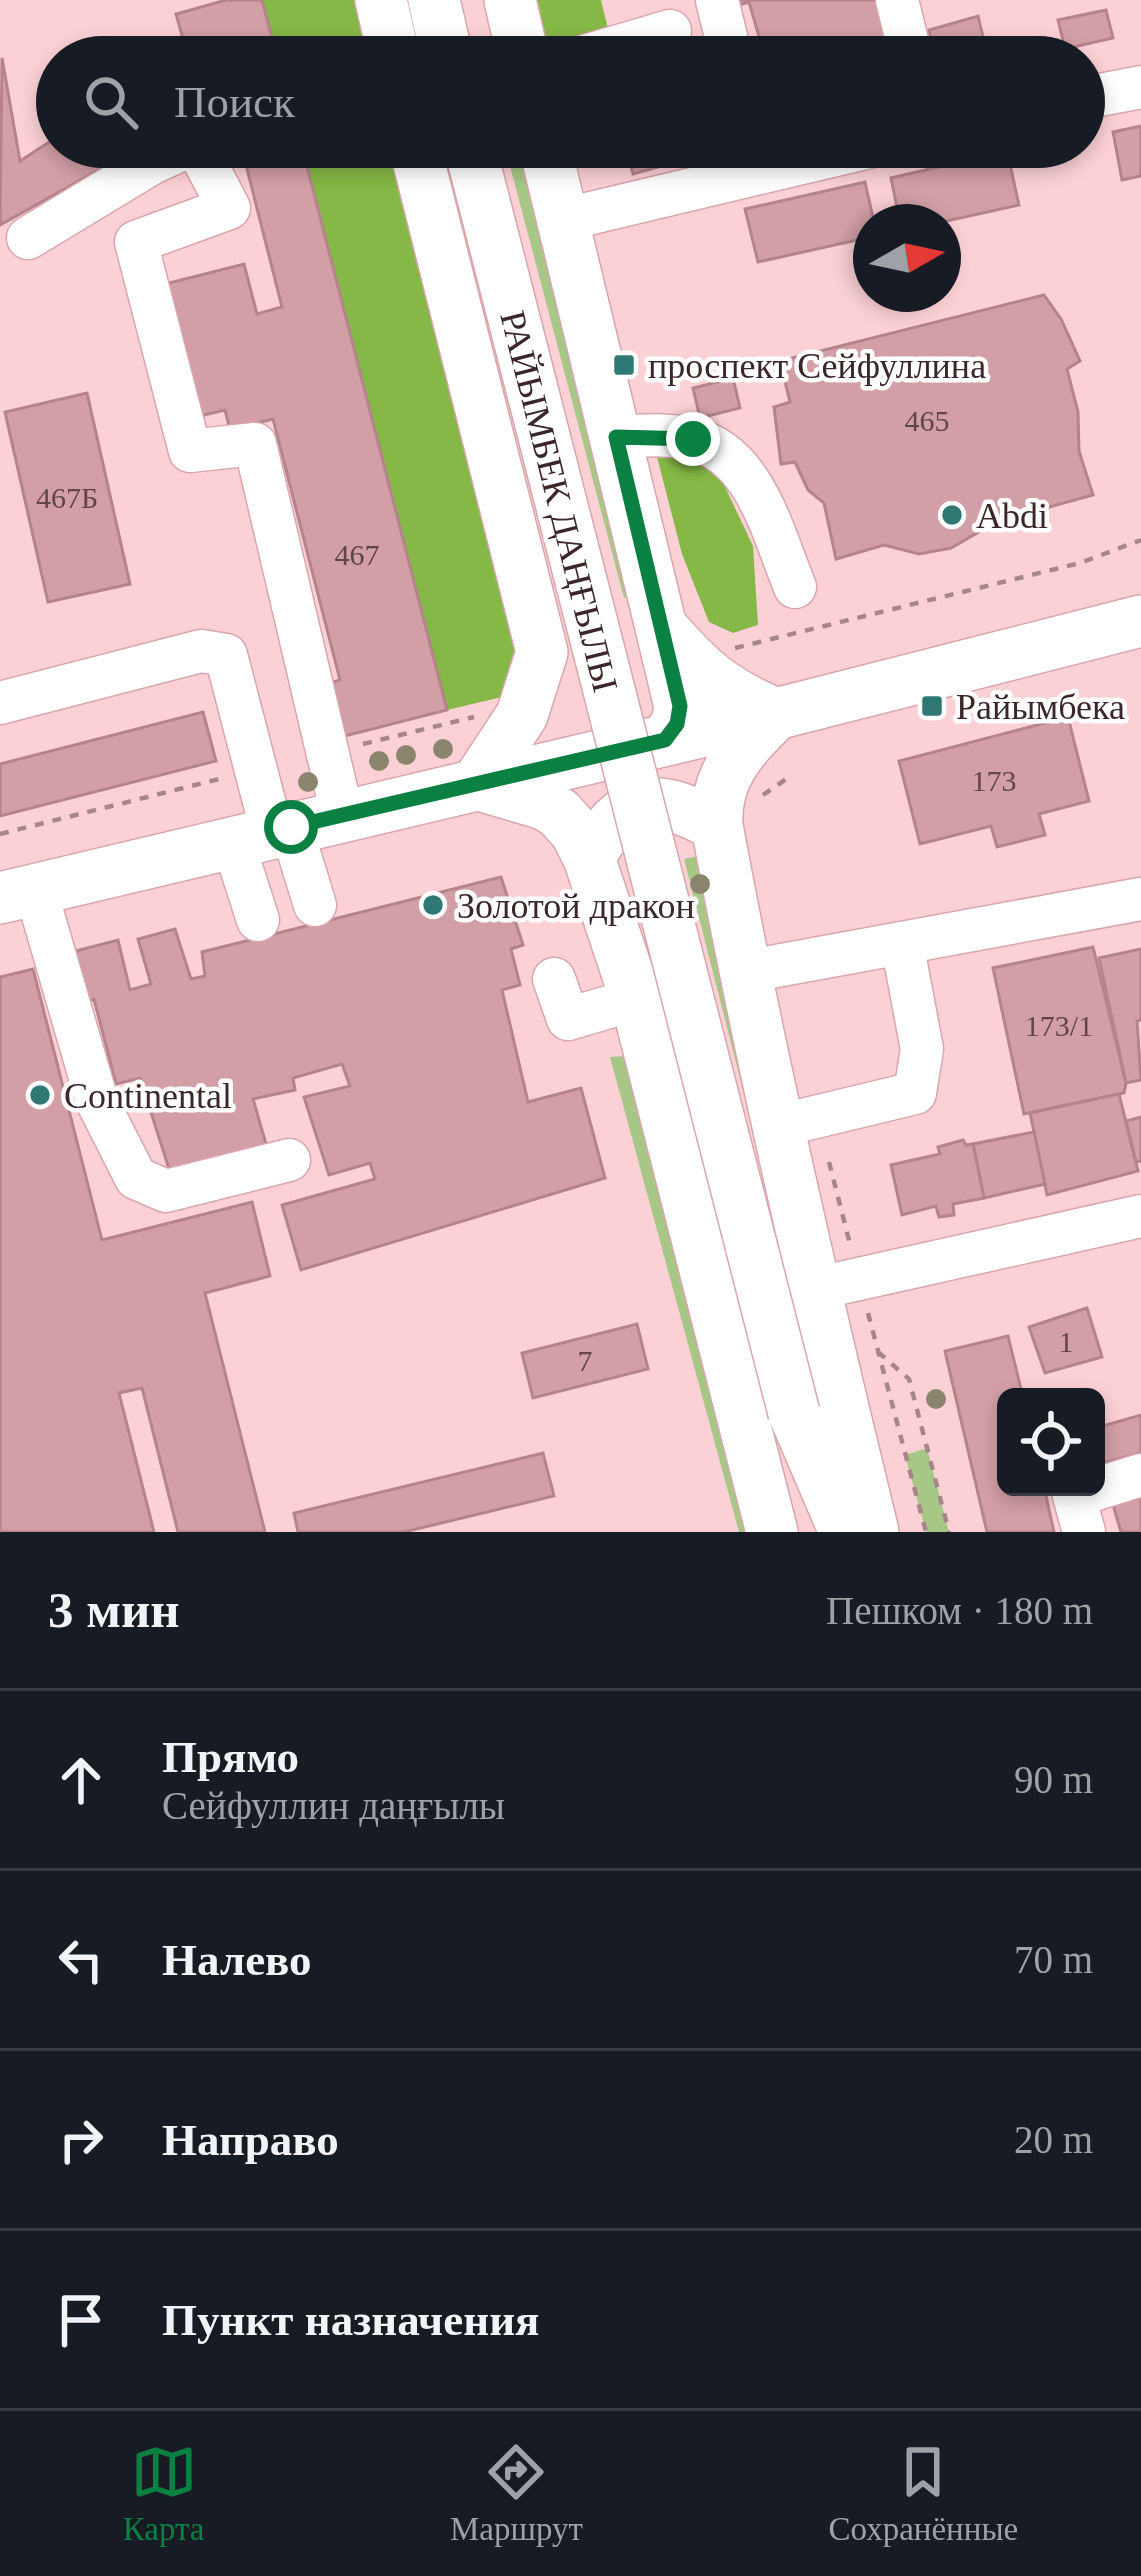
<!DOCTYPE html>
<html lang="ru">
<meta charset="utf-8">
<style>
body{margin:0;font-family:"Times New Roman",serif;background:#20242c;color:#f1f3f6}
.controls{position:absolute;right:36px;bottom:36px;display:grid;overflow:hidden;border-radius:18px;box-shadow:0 6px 18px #0003}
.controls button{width:108px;height:108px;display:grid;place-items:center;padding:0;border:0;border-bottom:3px solid #363941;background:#171b24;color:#f1f3f6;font:60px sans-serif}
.compass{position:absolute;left:853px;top:204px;width:108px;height:108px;border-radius:50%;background:#171b24;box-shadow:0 6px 18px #0003;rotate:81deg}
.stop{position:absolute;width:36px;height:36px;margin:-27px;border:9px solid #0b8043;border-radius:50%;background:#fff}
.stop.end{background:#0b8043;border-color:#fff;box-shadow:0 3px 12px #0008}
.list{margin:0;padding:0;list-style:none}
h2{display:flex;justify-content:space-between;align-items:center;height:156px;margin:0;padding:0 48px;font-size:51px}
h2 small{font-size:39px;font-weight:400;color:#9ea1a6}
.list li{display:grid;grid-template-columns:78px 1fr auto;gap:36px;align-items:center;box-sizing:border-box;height:180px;padding:0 48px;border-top:3px solid #363941}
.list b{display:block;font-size:45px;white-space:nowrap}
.list p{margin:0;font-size:39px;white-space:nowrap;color:#9ea1a6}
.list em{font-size:39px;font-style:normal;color:#9ea1a6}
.icon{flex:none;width:66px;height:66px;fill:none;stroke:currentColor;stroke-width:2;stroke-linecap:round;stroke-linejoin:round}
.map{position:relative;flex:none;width:1141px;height:1532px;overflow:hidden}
.search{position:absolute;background:#171b24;box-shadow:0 6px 18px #0003;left:36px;right:36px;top:36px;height:132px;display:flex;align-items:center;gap:30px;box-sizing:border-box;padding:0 42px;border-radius:66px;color:#9ea1a6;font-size:45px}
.sheet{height:876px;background:#171b24}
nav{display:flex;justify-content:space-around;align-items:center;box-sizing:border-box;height:168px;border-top:3px solid #363941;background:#171b24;font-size:33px;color:#9ea1a6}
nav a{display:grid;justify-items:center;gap:6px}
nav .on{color:#0b8043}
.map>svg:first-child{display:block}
</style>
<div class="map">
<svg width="1141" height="1532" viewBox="0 0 1141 1532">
<rect width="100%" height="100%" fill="#fcd1d6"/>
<g fill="#a7c787">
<path d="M 505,147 L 530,147 L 642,594 L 624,598 Z"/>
<path d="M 703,855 L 824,1407 L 684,859 Z"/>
<path d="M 628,1056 L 755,1532 L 739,1532 L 610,1057 Z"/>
<path d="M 927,1448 L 949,1532 L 926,1532 L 905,1455 Z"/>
</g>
<g fill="#85b846">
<path d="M 262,0 L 367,0 L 379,57 L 277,57 Z"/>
<path d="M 522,0 L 601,0 L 610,37 L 536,57 Z"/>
<path d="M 301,147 L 399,147 L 507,576 L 523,692 L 447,710 Z"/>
<path d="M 684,453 L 718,472 L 753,546 L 758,625 L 733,633 L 709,622 L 682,554 L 657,457 Z"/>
</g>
<g fill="#d29fa6" stroke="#b5848b" stroke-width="3">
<path d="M 226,0 L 262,0 L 277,57 L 188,57 L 176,14 Z"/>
<path d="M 727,0 L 879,0 L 893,49 L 864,57 L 765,57 L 749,2 L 729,8 Z"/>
<path d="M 1106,10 L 1113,38 L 1065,49 L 1058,20 Z"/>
<path d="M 978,16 L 988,57 L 935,57 L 929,30 Z"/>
<path d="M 2,58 L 20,161 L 57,137 L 57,147 L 140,147 L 0,225 Z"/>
<path d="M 1141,126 L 1141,176 L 1122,180 L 1113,132 Z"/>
<path d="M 214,147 L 302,147 L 447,710 L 337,738 L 323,685 L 340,680 L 273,419 L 230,430 L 225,410 L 196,417 L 161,285 L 244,264 L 257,314 L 282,307 L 245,161 L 219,167 Z"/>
<path d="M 626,147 L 731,147 L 633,174 Z"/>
<path d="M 1007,151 L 1019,205 L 942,222 L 900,222 L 891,178 Z"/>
<path d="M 865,182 L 874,222 L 871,237 L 758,262 L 745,209 Z"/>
<path d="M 1044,295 L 1061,319 L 1080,361 L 1067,369 L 1078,412 L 1079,451 L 1093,495 L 998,521 L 951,548 L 919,554 L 884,545 L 836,559 L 824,503 L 808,490 L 795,462 L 781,464 L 774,407 L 790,402 L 780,361 Z"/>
<path d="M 733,378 L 740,408 L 700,418 L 693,388 Z"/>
<path d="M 87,393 L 130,584 L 48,602 L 5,412 Z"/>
<path d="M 203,712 L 216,761 L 0,816 L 0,764 Z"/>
<path d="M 1068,717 L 1089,801 L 1039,814 L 1045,835 L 997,847 L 991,826 L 920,844 L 899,761 Z"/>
<path d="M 501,877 L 523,945 L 511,949 L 520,985 L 502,990 L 528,1102 L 581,1088 L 605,1178 L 301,1270 L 282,1205 L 375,1179 L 370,1163 L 329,1175 L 304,1097 L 350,1086 L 342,1064 L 293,1078 L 295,1090 L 253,1099 L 266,1144 L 170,1172 L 140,1078 L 116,1084 L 94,999 L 82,1004 L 68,953 L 118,940 L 130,990 L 151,984 L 138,939 L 175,929 L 191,979 L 205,976 L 202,952 Z"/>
<path d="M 1093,947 L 1126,1083 L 1124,1093 L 1024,1114 L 993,968 Z"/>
<path d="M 1141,949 L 1141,1020 L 1137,1021 L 1141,1080 L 1126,1083 L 1099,958 Z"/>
<path d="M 33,969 L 102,1240 L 252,1202 L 270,1276 L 205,1293 L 265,1532 L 178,1532 L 142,1388 L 119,1393 L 154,1532 L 0,1532 L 0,977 Z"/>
<path d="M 1119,1094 L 1138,1171 L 1047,1195 L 1030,1113 Z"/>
<path d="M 1141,1117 L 1141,1161 L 1136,1162 L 1126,1121 Z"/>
<path d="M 1034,1132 L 1045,1184 L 984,1198 L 973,1144 Z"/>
<path d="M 963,1140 L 966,1145 L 973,1144 L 984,1198 L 953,1204 L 954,1215 L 939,1217 L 936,1206 L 902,1215 L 891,1165 L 940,1154 L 938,1147 Z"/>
<path d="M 1087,1308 L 1102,1357 L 1045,1373 L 1029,1327 Z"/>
<path d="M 637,1324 L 648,1369 L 533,1398 L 522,1353 Z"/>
<path d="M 1008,1336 L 1023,1397 L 1006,1397 L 1006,1487 L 1044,1487 L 1054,1532 L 987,1532 L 945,1351 Z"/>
<path d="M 1141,1415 L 1141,1453 L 1096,1465 L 1096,1428 Z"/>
<path d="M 543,1453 L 554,1496 L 404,1532 L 298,1532 L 294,1513 Z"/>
<path d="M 1141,1489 L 1141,1532 L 1121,1532 L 1111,1498 Z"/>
</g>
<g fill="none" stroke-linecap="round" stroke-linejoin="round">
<g stroke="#daa6ad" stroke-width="45">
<g id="minor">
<path d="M 717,0 L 731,57"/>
<path d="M 897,0 L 911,57"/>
<path d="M 582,57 L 670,31"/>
<path d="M 1084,98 L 1141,87"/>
<path d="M 197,147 L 229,208 L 136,242 L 190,451 L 255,444 L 342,814"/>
<path d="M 562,220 L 869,147"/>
<path d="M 28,238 L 152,163 L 187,147"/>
<path d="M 616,437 C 641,436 667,433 692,439 C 755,453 773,534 795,587"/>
<path d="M 0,703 L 201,651 L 226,655 L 272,832"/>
<path d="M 291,827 L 315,905"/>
<path d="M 233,842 L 258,920"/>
<path d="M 36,891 L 97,1101 L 136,1178 L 166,1191 L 289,1160"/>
<path d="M 744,972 L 1141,899"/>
<path d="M 554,979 L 568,1019 L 636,999"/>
<path d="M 778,1126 L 915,1093 L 922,1049 L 902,943"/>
<path d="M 814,1289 L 1141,1216"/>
<path d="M 1084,1532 L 1074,1496 L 1141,1475"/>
</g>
</g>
<g stroke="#daa6ad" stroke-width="54">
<g id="major">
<path d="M 381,0 L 394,57"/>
<path d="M 434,0 L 447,57"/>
<path d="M 510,0 L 523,57"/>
<path d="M 415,147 L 542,652 L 522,715 L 476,785"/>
<path d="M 545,147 L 680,706 L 677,724 L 665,740"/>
<path d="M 664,630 C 701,673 724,692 776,714"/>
<path d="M 776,714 C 742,748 714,775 717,826 C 761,1063 816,1298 873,1532"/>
<path d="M 483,786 L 544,804 L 559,813 L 576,832 L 589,858 L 636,999 L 772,1532"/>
<path d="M 589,858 C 624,794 656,791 717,826"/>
<path d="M 0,898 L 776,714 L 1141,621"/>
<path d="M 794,1413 L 845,1532"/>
</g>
</g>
<g stroke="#a7868a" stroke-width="4.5" stroke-dasharray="9 9" stroke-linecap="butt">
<path d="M 735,648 L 1080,563 L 1141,540"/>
<path d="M 363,744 L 474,717"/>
<path d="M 763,795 L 792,775"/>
<path d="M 0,834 L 223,778"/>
<path d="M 829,1162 L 850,1244"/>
<path d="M 868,1313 L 926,1532"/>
<path d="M 878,1352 L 909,1379 L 949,1532"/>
</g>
<use href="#minor" stroke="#fff" stroke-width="42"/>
<use href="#major" stroke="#fff" stroke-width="51"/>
<g stroke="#daa6ad" stroke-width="54" stroke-linecap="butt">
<path id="major-bridge" d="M 470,147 L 794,1413"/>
</g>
<use href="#major-bridge" stroke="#fff" stroke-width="51"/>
</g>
<g fill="#8c856e">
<circle cx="443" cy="749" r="10"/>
<circle cx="406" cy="755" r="10"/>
<circle cx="379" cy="761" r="10"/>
<circle cx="308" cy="782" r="10"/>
<circle cx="700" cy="884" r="10"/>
<circle cx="936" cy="1399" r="10"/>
</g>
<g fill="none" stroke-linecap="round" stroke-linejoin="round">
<path stroke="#0b8043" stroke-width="15" d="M 291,827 L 665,740 L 677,724 L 680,706 L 616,437 L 693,439"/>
</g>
<g fill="#2f7873" stroke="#fefefe" stroke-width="4.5">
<rect x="612" y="353" width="24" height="24" rx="6"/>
<circle cx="952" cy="515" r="12"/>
<rect x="920" y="694" width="24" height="24" rx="6"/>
<circle cx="433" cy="905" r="12"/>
<circle cx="40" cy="1095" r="12"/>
</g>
<g text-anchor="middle" stroke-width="9" stroke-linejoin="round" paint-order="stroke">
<g font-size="30" fill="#614549">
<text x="927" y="431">465</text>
<text x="67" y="508">467Б</text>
<text x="357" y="565">467</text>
<text x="994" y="791">173</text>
<text x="1059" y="1036">173/1</text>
<text x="1066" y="1352">1</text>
<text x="585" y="1371">7</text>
</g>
<g font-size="36" fill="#3b272a" stroke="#fefefe" text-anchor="start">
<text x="648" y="378">проспект Сейфуллина</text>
<text x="976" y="528">Abdi</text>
<text x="956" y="719">Райымбека</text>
<text x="457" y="918">Золотой дракон</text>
<text x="64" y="1108">Continental</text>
</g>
<g font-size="36" fill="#3b272a" stroke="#fefefe">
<text transform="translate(560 501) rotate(76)" y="13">РАЙЫМБЕК ДАҢҒЫЛЫ</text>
</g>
</g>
</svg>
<div class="controls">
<button><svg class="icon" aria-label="locate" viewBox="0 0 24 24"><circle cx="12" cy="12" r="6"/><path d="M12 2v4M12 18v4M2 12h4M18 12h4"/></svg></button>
</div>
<svg class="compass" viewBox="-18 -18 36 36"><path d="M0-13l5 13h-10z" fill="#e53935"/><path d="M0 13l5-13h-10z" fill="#9ea1a6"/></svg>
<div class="stop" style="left:291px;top:827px"></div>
<div class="stop end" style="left:693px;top:439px"></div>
<div class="search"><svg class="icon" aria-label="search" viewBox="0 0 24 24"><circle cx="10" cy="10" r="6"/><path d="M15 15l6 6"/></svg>Поиск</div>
</div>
<section class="sheet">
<h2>3 мин<small>Пешком · 180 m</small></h2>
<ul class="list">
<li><svg class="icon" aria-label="ahead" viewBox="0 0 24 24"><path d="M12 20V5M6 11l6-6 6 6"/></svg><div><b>Прямо</b><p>Сейфуллин даңғылы</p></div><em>90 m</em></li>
<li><svg class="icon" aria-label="left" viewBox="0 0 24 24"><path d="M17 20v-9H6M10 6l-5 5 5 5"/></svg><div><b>Налево</b></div><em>70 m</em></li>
<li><svg class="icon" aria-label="right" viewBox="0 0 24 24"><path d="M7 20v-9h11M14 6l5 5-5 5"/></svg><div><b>Направо</b></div><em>20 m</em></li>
<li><svg class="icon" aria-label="arrive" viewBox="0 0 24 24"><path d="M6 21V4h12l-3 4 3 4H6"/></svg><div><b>Пункт назначения</b></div></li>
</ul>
</section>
<nav>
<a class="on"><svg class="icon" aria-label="map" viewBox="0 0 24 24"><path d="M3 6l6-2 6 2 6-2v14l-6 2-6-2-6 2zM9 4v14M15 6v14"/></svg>Карта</a>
<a><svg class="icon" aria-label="directions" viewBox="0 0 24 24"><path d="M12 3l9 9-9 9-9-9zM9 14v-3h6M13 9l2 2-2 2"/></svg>Маршрут</a>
<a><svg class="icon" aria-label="saved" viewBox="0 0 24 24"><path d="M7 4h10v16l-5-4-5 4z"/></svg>Сохранённые</a>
</nav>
